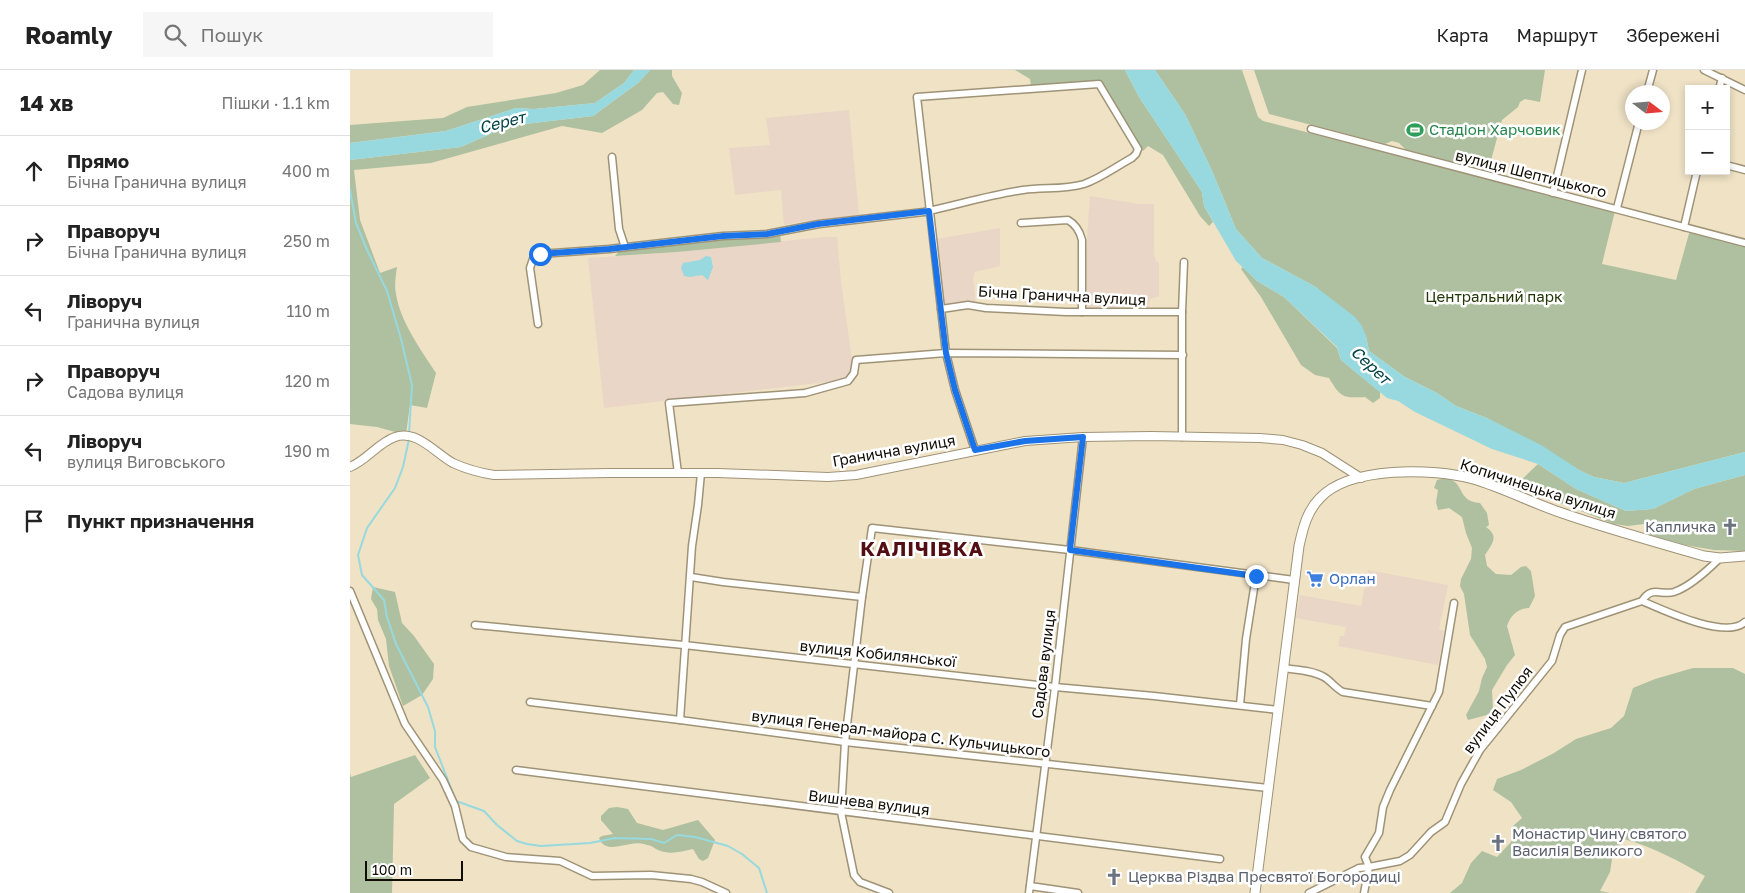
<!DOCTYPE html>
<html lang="uk">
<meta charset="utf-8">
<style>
body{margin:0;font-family:"Golos Text",sans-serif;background:#f6f6f6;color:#222}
.controls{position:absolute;right:15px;top:15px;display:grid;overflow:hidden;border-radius:0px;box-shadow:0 2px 8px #0003}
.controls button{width:45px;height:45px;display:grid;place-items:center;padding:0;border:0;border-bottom:1px solid #e0e0e0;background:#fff;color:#222;font:25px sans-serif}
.compass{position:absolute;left:1275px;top:15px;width:45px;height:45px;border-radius:50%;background:#fff;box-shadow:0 2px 8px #0003;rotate:106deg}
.scale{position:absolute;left:15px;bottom:12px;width:98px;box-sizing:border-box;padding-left:5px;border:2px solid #110c04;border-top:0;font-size:14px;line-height:18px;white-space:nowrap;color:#110c04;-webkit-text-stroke:4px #fff;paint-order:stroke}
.stop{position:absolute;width:15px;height:15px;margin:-11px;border:4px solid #1a73e8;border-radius:50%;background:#fff}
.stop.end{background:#1a73e8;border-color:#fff;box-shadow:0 1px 5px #0008}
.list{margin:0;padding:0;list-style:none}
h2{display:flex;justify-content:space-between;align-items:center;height:65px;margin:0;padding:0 20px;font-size:21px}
h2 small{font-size:16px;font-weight:400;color:#767676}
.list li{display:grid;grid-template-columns:32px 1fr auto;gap:15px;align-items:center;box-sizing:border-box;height:70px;padding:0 20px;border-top:1px solid #e0e0e0}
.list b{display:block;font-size:19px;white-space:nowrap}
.list p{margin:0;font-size:16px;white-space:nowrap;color:#767676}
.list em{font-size:16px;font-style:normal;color:#767676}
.icon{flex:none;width:28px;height:28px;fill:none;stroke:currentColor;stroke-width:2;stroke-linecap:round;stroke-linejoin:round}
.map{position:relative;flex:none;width:1395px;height:823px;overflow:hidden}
header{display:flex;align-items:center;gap:30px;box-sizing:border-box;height:70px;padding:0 25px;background:#fff;border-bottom:1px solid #e0e0e0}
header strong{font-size:24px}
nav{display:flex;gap:28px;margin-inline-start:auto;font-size:18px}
.search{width:350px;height:45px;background:#f6f6f6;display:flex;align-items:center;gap:12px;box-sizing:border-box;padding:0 18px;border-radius:0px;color:#767676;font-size:19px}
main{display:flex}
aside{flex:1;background:#fff}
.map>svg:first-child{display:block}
</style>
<header>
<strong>Roamly</strong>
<div class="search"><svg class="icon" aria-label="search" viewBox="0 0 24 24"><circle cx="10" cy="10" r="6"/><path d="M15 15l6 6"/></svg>Пошук</div>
<nav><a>Карта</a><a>Маршрут</a><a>Збережені</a></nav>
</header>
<main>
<aside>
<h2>14 хв<small>Пішки · 1.1 km</small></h2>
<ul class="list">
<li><svg class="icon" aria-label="ahead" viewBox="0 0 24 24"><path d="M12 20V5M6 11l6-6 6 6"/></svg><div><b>Прямо</b><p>Бічна Гранична вулиця</p></div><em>400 m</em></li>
<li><svg class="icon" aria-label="right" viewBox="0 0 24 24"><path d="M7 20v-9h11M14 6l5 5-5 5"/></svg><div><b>Праворуч</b><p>Бічна Гранична вулиця</p></div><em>250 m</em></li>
<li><svg class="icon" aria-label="left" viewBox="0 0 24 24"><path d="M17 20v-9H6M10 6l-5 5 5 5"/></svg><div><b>Ліворуч</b><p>Гранична вулиця</p></div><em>110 m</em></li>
<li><svg class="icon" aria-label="right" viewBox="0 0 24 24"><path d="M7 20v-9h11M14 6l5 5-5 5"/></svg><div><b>Праворуч</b><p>Садова вулиця</p></div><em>120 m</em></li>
<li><svg class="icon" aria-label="left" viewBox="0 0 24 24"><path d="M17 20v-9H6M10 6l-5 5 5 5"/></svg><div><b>Ліворуч</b><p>вулиця Виговського</p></div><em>190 m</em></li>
<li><svg class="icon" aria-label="arrive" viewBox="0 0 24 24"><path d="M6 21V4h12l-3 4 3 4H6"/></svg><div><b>Пункт призначення</b></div></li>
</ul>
</aside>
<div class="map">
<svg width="1395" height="823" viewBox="0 0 1395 823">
<rect width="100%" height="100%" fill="#efe2c5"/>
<g fill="#e9d6c6">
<path d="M 499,40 L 509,145 L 450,152 L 434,155 L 431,120 L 385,125 L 379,78 L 420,75 L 416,48 Z"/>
<path d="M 740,126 L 789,134 L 804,134 L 804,184 L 806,191 L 809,193 L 809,226 L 800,229 L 798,240 L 738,238 L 735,235 L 734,212 Z"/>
<path d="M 650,158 L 650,196 L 625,202 L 623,208 L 626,234 L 616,232 L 593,236 L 587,169 Z"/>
<path d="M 474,167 L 487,167 L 491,212 L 503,297 L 502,303 L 494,310 L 254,338 L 238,188 L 327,182 Z"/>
<path d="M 1018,500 L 1098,515 L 1089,559 L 1094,561 L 1088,595 L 988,576 L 990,566 L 994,566 L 996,557 L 946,548 L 950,525 L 1011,536 Z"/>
</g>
<g fill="#aec09f">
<path d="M 250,0 L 284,0 L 274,13 L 245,33 L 184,39 L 166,38 L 96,61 L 0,73 L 0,55 L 93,48 L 117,37 L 206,23 L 233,15 Z"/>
<path d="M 300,0 L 322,0 L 322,6 L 332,23 L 329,35 L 323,34 L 313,22 L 307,23 L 292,40 L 252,63 L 212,56 L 81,93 L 4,100 L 10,150 L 30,203 L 47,197 C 46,205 44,215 46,224 C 50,251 71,280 86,303 L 77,338 L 60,335 L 56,364 L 49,363 L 27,357 L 0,354 L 0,90 L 111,77 L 158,56 L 243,46 L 288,13 Z"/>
<path d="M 665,0 L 775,0 L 789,27 L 852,122 L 854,136 L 863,152 L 859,156 L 850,146 L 813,85 L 798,76 L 793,81 L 749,10 L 681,16 L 680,9 Z"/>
<path d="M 805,0 L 892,0 L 908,47 L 913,51 L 1265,141 L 1252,194 L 1326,210 L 1340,160 L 1395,176 L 1395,382 L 1274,413 L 1244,407 L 1231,401 L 1137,348 L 1106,336 L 1087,323 L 1055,307 L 1019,281 L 1016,266 L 966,217 L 912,188 L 886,159 L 863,103 L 835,44 Z"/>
<path d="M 904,0 L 1195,0 L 1190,32 L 1175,29 L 1170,32 L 1168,37 L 1152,50 L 1138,101 L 1056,80 L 1049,73 L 1042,71 L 1035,74 L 919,44 Z"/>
<path d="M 430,163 L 431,172 L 327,182 L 265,186 L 271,179 Z"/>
<path d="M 893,197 L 907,211 L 934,227 L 987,278 L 991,290 L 1030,322 L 1030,328 L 1023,333 L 1015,327 C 993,328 991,328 979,308 L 965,305 L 951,295 L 911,227 L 891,199 Z"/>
<path d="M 1188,394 L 1226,419 L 1276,441 L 1303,439 L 1344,419 L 1395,405 L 1395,481 L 1364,480 L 1329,474 L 1298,464 L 1294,454 L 1278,456 L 1264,454 L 1187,424 L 1167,414 Z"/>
<path d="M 1095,408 C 1117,412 1105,431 1130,433 L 1137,443 L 1139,455 L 1136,457 C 1149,466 1143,473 1135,485 L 1137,496 L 1146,504 L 1161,505 L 1171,497 L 1176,496 L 1181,501 L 1185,526 L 1179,538 C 1168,538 1160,546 1157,556 L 1165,585 L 1157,595 L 1142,620 L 1143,640 L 1137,645 L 1118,650 L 1116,645 L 1129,621 L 1132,608 L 1137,597 L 1135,589 L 1120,565 L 1114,524 L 1110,516 L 1111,509 L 1121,489 L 1122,478 L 1116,463 L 1112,447 L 1099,438 L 1088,440 L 1086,432 L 1088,420 L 1084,418 L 1087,410 Z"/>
<path d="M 23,517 L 45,522 L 52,553 L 64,566 L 84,594 L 83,609 L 72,625 L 53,636 L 39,596 L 36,569 L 28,550 L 27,539 L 21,529 Z"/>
<path d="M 1343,598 L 1383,598 L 1395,604 L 1395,823 L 1345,823 L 1355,806 C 1329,791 1303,777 1274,769 L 1263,783 L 1260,802 L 1250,821 L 1260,823 L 1100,823 L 1112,813 L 1121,793 L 1132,781 L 1147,787 L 1161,772 L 1163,756 L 1172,748 L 1161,732 L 1143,720 L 1147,709 L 1171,700 L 1204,683 L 1226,669 L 1261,658 L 1274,646 L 1283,618 L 1305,609 Z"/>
<path d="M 65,685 L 80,708 L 44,734 L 42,823 L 0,823 L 0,703 L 1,707 Z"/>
<path d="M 267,737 L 278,739 L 287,753 L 313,760 L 348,750 L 365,770 L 358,788 L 353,791 L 349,789 L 343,779 C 330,782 320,785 308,780 C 304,778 301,775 297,775 C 293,773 285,773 281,774 C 270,775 255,783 249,768 L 252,766 L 263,764 L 251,750 L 251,746 L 259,738 Z"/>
</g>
<g fill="#97d9de">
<path d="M 284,0 L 300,0 L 288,13 L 243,46 L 158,56 L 111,77 L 0,90 L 0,73 L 96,61 L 166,38 L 184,39 L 245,33 L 274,13 Z"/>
<path d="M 775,0 L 805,0 L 835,44 L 863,103 L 886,159 L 912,188 L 966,217 L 1005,247 L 1012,256 L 1016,266 L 1019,281 L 1055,307 L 1087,323 L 1106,336 L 1137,348 L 1191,375 L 1231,401 L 1244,407 L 1274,413 L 1395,382 L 1395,405 L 1344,419 L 1303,439 L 1276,441 L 1226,419 L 1188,394 L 1142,379 L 1065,342 L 1048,331 L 1037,328 L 991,290 L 987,277 L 934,227 L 907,211 L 886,191 L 854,136 L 852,122 L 789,27 Z"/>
<path d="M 356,186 L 361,187 L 363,197 L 358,210 L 352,205 L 340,207 L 334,206 L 331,198 L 333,193 L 350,190 Z"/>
</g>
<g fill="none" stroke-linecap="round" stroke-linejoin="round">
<g stroke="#97d9de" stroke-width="2">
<path d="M 0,120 L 6,153 L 17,180 L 37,221 L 51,269 L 62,315 L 59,364"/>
<path d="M 59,369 L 53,397 L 45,418 L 17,458 L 8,485 L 12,505 L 34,530 L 37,547 L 46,574 L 78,637 L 85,661 L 85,677 L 106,731 L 134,741 L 147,755 L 167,771 L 177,774 L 191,776 L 240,773 L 265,768 L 301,769 L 314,773 L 327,765 L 345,767 L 378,776 L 392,784 L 409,798 L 417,823"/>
</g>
<g stroke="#9f9377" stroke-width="9">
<g id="minor">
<path d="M 1354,0 L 1395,20"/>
<path d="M 1369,19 L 1372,8"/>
<path d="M 1297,22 L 1303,0"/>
<path d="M 961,59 C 1106,97 1250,135 1395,173"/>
<path d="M 262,87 L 269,159 L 275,177"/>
<path d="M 1376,95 L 1395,100"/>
<path d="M 1203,123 L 1232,0"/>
<path d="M 1267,138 L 1289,52"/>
<path d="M 671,153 L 718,150 C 725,154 730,162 732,170 L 732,242"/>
<path d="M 1334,157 L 1347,101"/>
<path d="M 591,239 L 618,235 L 636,238 L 716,242 L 832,242"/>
<path d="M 188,254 L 180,198 L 183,189 L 190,184 L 259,179 L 373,166 L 417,164 L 469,154 L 574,142 C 607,135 639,125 673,120 C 693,117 714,120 734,114 C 751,108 767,96 782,88 L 786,84 L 788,79 L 749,14 L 567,27 L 596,283 L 605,320 L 625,380"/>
<path d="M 832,367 L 832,242 L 834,192"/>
<path d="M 328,403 L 319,333 L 455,323 L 498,311 L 504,303 L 506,290 L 596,283 L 833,285"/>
<path d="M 341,507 L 373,512 L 512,527"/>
<path d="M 0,521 L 55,654 L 93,710 L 105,736 L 113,769 L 121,777 L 156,787 L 210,791 L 242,806 L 301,805 L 341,809 L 352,812 L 376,823"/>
<path d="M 1292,531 C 1313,540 1376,570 1395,552"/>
<path d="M 125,555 L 334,575 L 705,617 L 804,626 L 928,640"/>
<path d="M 933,598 C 946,600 962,600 974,607 C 981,611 985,618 993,622 L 1082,636"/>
<path d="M 180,632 L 330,650 L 495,672 L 918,718"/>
<path d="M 890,635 L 896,569 L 906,506"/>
<path d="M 330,650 L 342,476 L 348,435 L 351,403"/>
<path d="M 166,700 L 870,789"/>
<path d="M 680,816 L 728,823"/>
<path d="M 539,823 L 510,812 L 504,805 L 491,742 L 495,672 L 512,527 L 522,458 L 720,480 L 944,510"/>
<path d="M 679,823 L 705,617 L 733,367"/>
<path d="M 959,823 L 1009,798 L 1019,797 L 1050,791 L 1060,785 L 1081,762 L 1095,752 L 1111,714 L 1130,680 L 1202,591 L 1210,565 L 1215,557 L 1292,531 C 1302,515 1311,526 1324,522 C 1339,517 1359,499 1370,488"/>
<path d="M 1014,823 L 1019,797 L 1015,787 L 1029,763 L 1033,737 L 1040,720 L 1089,622 L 1104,533"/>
</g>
</g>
<g stroke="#9f9377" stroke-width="10">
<path id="tertiary" d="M 0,397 C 17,390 28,373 45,367 C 67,359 86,384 103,393 C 116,399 131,403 144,405 L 259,403 L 368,403 L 478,407 L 506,405 L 675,371 L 733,367 L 801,366 L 910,368 L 933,370 L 952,375 L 972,383 L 1011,408"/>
</g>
<g stroke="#9f9377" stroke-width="11">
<path id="secondary" d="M 905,823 L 949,476 C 953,458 957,441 970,428 C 1000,396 1083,398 1123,409 C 1154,418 1182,433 1212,443 C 1258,459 1306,472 1354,486 L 1370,488 L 1395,486"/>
</g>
<use href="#minor" stroke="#fff" stroke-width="6"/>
<use href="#tertiary" stroke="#fff" stroke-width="8"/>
<use href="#secondary" stroke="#fff" stroke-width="9"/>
</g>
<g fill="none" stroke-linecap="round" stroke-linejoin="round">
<path stroke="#1a73e8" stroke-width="6" d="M 190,184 L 259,179 L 373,166 L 417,164 L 468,154 L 579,141 L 596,283 L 605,320 L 625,380 L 675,371 L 733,367 L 720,480 L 906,506"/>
</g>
<defs>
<g id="stadium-bare" transform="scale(1.35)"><path d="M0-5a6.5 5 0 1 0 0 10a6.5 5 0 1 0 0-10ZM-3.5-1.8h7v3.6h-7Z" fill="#2e9e5b" stroke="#fff" stroke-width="2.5" paint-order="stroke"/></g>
<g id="church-bare" transform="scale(1.35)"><path d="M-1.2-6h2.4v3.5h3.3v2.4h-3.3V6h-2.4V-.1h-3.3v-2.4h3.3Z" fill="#6b7280" stroke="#fff" stroke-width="2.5" paint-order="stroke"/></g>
<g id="supermarket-bare" transform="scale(1.35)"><path d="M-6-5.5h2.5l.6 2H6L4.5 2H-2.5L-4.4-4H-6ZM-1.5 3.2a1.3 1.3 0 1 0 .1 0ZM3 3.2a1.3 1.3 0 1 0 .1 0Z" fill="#3f7fe0" stroke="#fff" stroke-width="2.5" paint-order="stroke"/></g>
</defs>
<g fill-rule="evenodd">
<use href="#stadium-bare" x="1065" y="60"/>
<use href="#church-bare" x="1380" y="457"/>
<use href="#supermarket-bare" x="965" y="509"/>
<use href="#church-bare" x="1148" y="773"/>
<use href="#church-bare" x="764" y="807"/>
</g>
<g text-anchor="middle" stroke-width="5" stroke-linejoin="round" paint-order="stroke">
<g font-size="15" fill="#27864d" stroke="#fff" text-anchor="start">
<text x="1079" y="65">Стадіон Харчовик</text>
</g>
<g font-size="15" fill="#110c04" stroke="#fff">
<text transform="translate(1181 104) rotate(14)" y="5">вулиця Шептицького</text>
<text transform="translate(712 226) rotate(3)" y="5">Бічна Гранична вулиця</text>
<text transform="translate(544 381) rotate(-10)" y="5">Гранична вулиця</text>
<text transform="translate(1188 419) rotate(18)" y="5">Копичинецька вулиця</text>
<text transform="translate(528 584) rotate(6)" y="5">вулиця Кобилянської</text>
<text transform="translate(694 594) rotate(-83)" y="5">Садова вулиця</text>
<text transform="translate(1148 640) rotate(-53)" y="5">вулиця Пулюя</text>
<text transform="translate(551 664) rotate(7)" y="5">вулиця Генерал-майора С. Кульчицького</text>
<text transform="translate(519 733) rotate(7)" y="5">Вишнева вулиця</text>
</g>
<g font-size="15" fill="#223705" stroke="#fff">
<text x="1144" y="232">Центральний парк</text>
</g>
<g font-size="15" fill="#5b616d" stroke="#fff" text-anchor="start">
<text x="1366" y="462" text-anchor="end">Капличка</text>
<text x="1162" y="769">Монастир Чину святого<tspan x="1162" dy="17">Василія Великого</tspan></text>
<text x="778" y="812">Церква Різдва Пресвятої Богородиці</text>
</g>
<g font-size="15" fill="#366cbe" stroke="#fff" text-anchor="start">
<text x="979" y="514">Орлан</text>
</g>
<g font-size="16" font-style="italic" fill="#004145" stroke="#fff">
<text transform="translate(152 52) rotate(-14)" y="6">Серет</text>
<text transform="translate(1021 295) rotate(43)" y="6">Серет</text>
</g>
<g font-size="20" font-weight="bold" letter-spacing="1" fill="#530e13" stroke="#fff">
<text x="572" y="486">КАЛІЧІВКА</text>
</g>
</g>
</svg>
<div class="controls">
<button>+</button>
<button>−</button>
</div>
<svg class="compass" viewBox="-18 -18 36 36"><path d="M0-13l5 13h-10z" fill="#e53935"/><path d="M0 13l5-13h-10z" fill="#767676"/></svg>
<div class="scale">100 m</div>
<div class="stop" style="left:190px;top:184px"></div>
<div class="stop end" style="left:906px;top:506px"></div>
</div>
</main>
